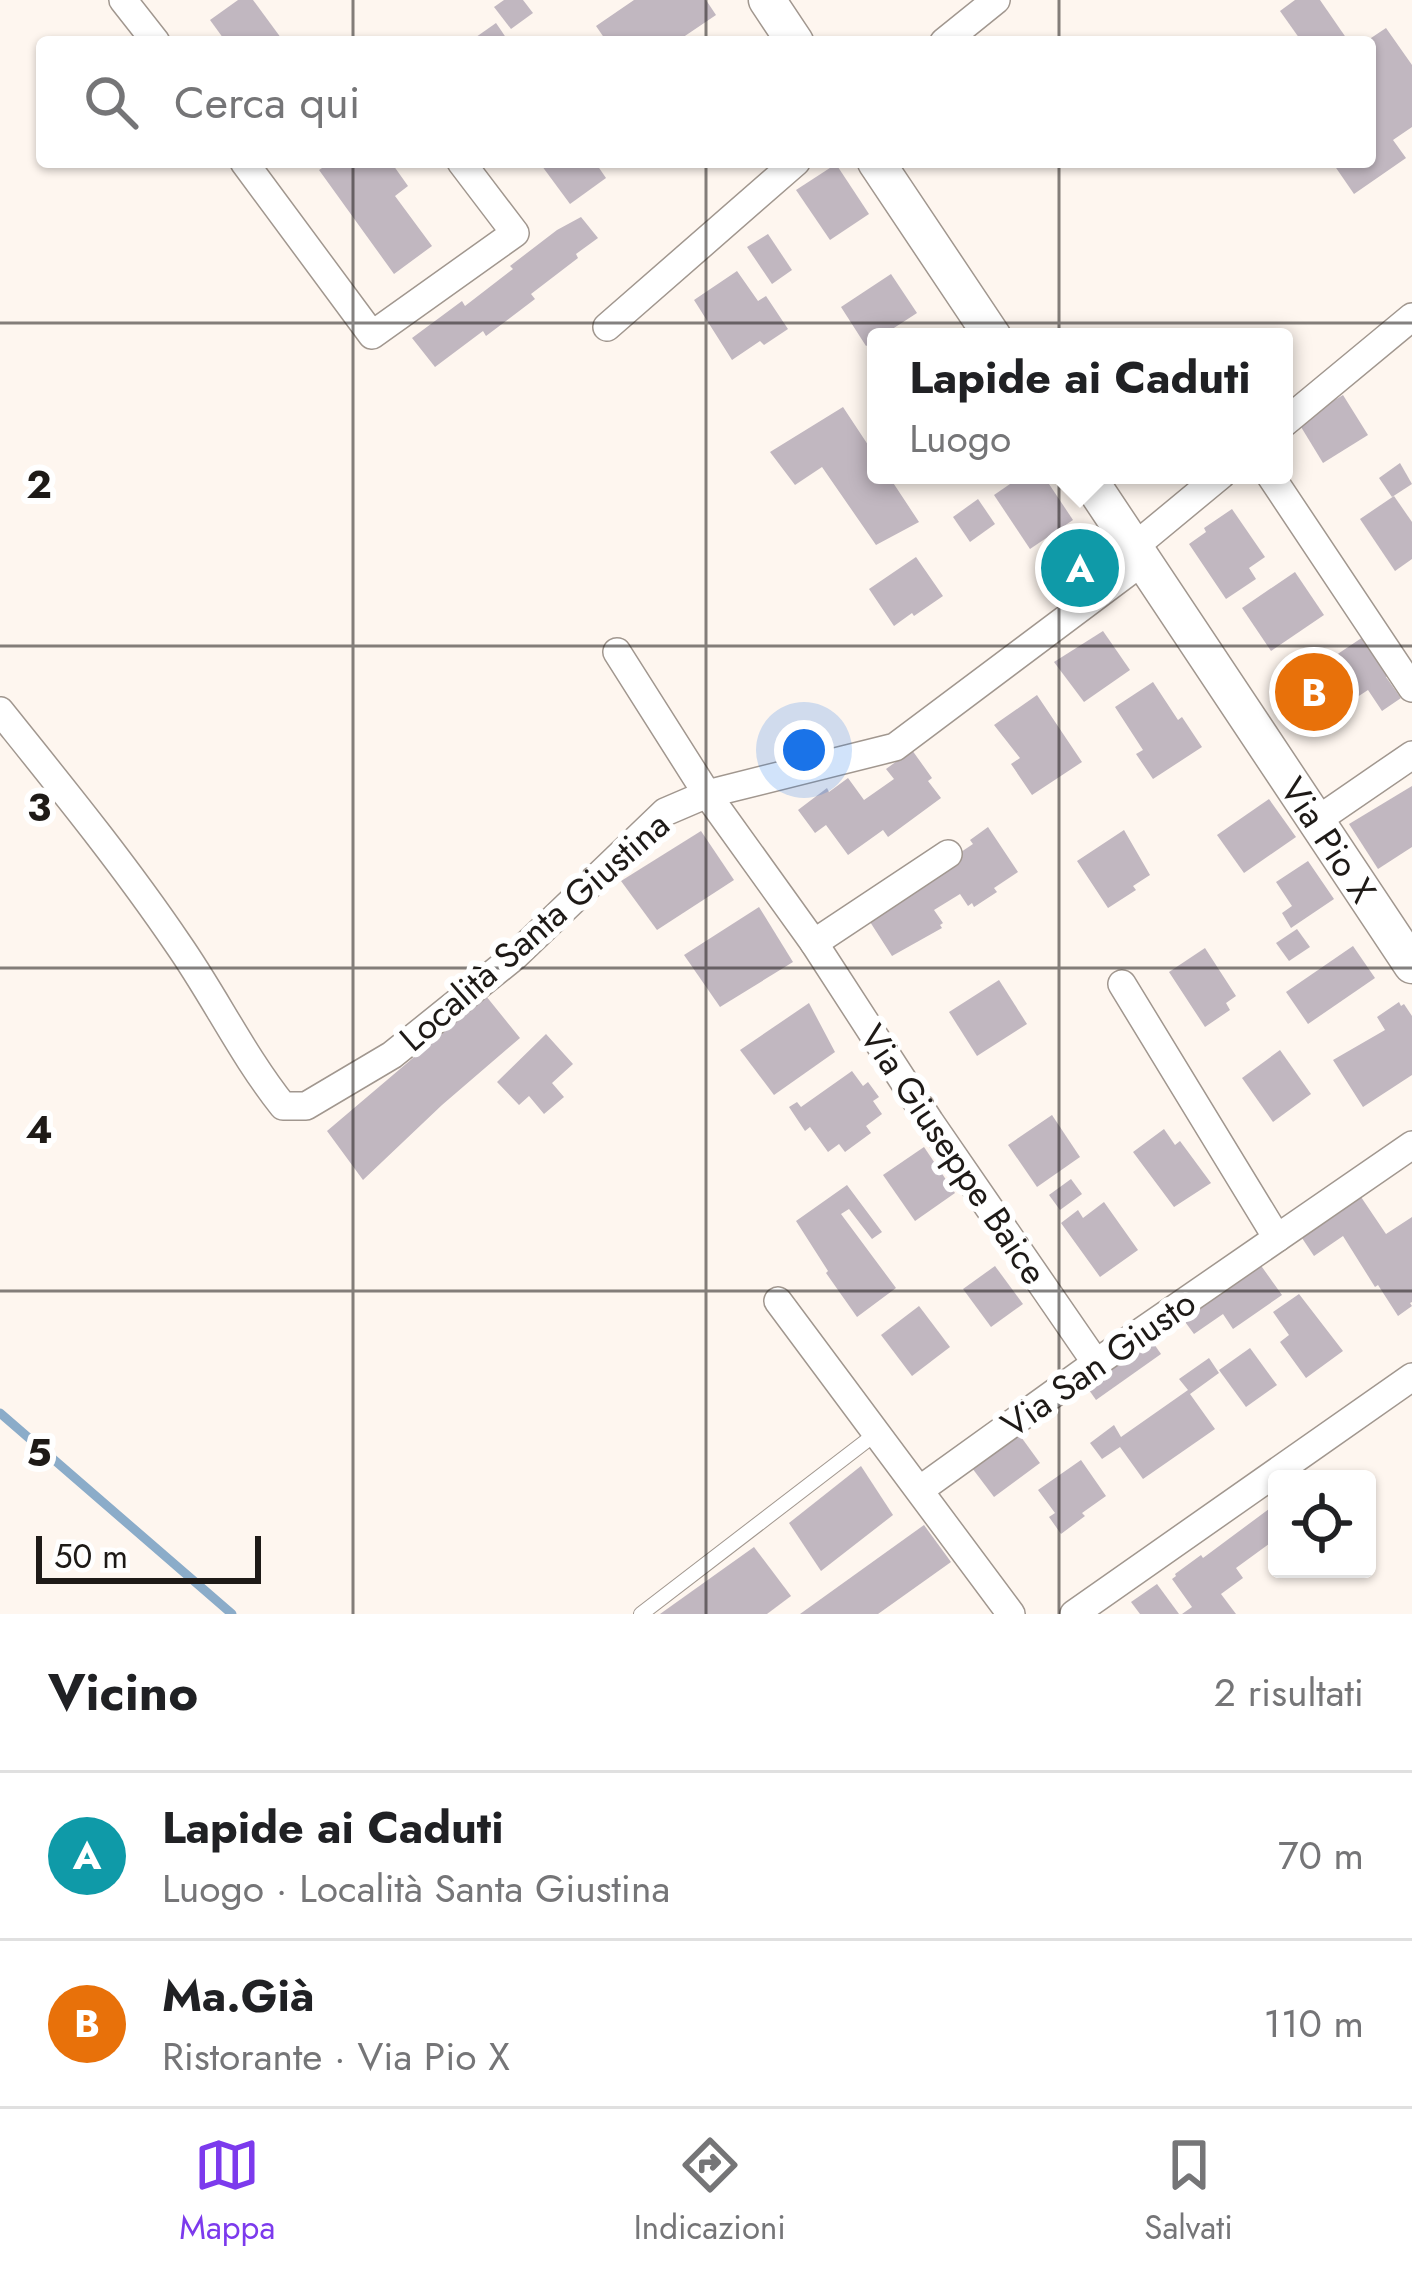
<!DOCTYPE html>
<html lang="it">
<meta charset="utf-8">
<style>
body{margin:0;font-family:Jost,sans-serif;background:#f6f6f6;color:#202124}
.controls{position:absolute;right:36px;bottom:36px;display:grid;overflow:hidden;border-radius:12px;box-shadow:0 3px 9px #0004}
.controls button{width:108px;height:108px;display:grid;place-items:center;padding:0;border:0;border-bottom:3px solid #e0e0e0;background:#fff;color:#202124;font:60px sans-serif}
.scale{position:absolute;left:36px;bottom:30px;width:225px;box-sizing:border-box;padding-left:12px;border:6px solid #1e1a17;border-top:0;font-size:33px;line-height:42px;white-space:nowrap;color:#1e1a17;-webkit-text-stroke:9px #fff;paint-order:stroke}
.you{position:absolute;left:804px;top:750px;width:42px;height:42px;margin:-30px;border:9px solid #fff;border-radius:50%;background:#1a73e8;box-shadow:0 0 0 18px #1a73e833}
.badge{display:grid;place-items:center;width:78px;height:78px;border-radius:50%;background:#7c3aed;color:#fff;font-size:39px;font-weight:700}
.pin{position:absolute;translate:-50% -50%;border:6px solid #fff;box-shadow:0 3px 12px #0006}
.popup{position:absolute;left:867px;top:328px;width:426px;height:156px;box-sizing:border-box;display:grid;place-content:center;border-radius:12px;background:#fff;filter:drop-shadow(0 3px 9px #0005);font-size:39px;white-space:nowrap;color:#757577}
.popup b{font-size:45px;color:#202124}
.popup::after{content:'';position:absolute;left:50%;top:100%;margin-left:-24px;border:24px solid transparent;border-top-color:#fff}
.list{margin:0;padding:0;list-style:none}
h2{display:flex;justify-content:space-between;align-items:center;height:156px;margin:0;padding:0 48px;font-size:51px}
h2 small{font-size:39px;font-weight:400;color:#757577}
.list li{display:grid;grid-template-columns:78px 1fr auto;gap:36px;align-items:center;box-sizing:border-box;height:168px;padding:0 48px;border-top:3px solid #e0e0e0}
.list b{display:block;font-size:45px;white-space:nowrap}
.list p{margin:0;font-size:39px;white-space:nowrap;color:#757577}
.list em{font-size:39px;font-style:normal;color:#757577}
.icon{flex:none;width:66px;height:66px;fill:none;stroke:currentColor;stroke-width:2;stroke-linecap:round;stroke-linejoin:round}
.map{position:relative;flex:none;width:1412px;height:1614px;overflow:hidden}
.search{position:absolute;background:#fff;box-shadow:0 3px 9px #0004;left:36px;right:36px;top:36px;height:132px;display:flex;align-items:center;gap:30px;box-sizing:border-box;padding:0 42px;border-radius:12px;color:#757577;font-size:45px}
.sheet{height:492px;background:#fff}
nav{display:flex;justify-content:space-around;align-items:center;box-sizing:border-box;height:168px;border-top:3px solid #e0e0e0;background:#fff;font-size:33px;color:#757577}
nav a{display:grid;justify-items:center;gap:6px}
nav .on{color:#7c3aed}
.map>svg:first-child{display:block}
</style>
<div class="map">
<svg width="1412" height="1614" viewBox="0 0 1412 1614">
<rect width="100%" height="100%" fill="#fef6ef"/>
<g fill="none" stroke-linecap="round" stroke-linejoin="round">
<path stroke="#8bacc9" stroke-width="9" d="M 0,1413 L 232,1614"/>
</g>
<g fill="#c1b7c0">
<path d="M 238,0 L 253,0 L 284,42 L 226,42 L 210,20 Z"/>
<path d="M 504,0 L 523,0 L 533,13 L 511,29 L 494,7 Z"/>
<path d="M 634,0 L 706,0 L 716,15 L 676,42 L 673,37 L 665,42 L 607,42 L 596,26 Z"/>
<path d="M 1295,0 L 1320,0 L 1349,42 L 1302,42 L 1280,11 Z"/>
<path d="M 496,23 L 509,42 L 469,42 Z"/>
<path d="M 1386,28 L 1412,65 L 1412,127 L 1393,140 L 1406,158 L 1354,194 L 1332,162 L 1370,162 L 1370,42 L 1365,42 Z"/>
<path d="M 322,162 L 391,162 L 408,186 L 395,196 L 432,246 L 394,274 L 319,170 L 325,166 Z"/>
<path d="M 539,162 L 595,162 L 606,178 L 570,204 Z"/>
<path d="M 836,164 L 869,214 L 830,240 L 796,190 Z"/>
<path d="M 581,217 L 598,238 L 576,254 L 578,258 L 531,294 L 535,299 L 486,336 L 483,331 L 435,367 L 412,338 L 462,301 L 465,306 L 513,269 L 510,266 L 557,230 Z"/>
<path d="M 768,234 L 792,270 L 772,284 L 747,247 Z"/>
<path d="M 737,271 L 758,301 L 766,296 L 788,329 L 764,345 L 760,341 L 732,360 L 694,300 Z"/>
<path d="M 891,274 L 917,313 L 880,337 L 876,337 L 876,340 L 866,346 L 841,307 Z"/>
<path d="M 1343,395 L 1368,435 L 1323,463 L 1298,422 Z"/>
<path d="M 843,407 L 876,457 L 876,475 L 888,475 L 919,522 L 876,545 L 822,467 L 795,485 L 770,452 Z"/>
<path d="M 1400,463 L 1412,484 L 1392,497 L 1379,478 Z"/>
<path d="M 1023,475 L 1043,475 L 1073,520 L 1030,549 L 994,495 Z"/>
<path d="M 1394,496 L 1412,522 L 1412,559 L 1395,571 L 1360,519 Z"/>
<path d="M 978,499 L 995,524 L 970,542 L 953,517 Z"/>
<path d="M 1232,509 L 1265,557 L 1249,568 L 1256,579 L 1226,599 L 1189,544 L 1206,532 L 1204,528 Z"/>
<path d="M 916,557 L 943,596 L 914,616 L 912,613 L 894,626 L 869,589 Z"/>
<path d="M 1295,572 L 1324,615 L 1271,651 L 1242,608 Z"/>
<path d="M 1103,631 L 1130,670 L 1084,702 L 1054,662 Z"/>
<path d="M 1363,637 L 1389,675 L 1386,677 L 1401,698 L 1382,711 L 1368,690 L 1319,722 L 1293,684 Z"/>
<path d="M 1153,682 L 1178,720 L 1182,717 L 1202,747 L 1153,779 L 1136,754 L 1143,750 L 1115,707 Z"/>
<path d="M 1037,695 L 1082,762 L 1032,795 L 1011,764 L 1020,758 L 994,725 Z"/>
<path d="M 912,750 L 932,778 L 928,781 L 941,798 L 888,837 L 883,830 L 848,855 L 826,825 L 815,833 L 798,810 L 827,788 L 829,792 L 848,778 L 864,800 L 894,779 L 886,769 Z"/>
<path d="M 1412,786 L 1412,847 L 1378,869 L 1349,824 Z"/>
<path d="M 1269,799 L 1296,837 L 1244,873 L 1217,835 Z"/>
<path d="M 988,827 L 1018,872 L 994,888 L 997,892 L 974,907 L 972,903 L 968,906 L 960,894 L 934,910 L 943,923 L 940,925 L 942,928 L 892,956 L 863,911 L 916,882 L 973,844 L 970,840 Z"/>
<path d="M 1124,830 L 1150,875 L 1133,886 L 1136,890 L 1108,908 L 1077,861 Z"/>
<path d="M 701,831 L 734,880 L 657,930 L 621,881 Z"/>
<path d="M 1308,861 L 1334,899 L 1291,928 L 1282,913 L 1292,906 L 1276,882 Z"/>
<path d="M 759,907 L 793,962 L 720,1007 L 684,955 Z"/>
<path d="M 1297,929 L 1310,947 L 1289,961 L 1276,943 Z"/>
<path d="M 1353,946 L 1375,978 L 1308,1024 L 1286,992 Z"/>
<path d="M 1205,948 L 1236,996 L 1226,1003 L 1230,1010 L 1205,1027 L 1169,972 Z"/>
<path d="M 999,980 L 1027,1024 L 977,1056 L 949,1012 Z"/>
<path d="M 486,996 L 520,1038 L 442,1105 L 363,1180 L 327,1131 Z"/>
<path d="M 1399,1002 L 1401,1006 L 1404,1004 L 1412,1016 L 1412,1075 L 1363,1107 L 1333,1060 L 1385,1030 L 1377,1017 Z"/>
<path d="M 809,1003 L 835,1052 L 774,1095 L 740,1050 Z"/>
<path d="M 546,1034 L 573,1064 L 552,1083 L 564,1097 L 544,1114 L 529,1096 L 519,1105 L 497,1082 Z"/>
<path d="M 1280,1050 L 1311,1094 L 1273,1122 L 1242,1078 Z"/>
<path d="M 852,1071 L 863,1086 L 868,1082 L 879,1097 L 873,1101 L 882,1114 L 866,1126 L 871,1133 L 845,1152 L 839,1144 L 828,1152 L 810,1127 L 805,1131 L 789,1107 L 797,1102 L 801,1107 Z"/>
<path d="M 1052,1115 L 1080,1157 L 1037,1187 L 1008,1145 Z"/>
<path d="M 1164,1129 L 1175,1145 L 1180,1141 L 1211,1183 L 1174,1207 L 1133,1152 Z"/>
<path d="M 924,1147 L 955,1193 L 915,1221 L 883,1175 Z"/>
<path d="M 1071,1179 L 1082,1194 L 1060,1210 L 1049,1195 Z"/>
<path d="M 847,1185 L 882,1232 L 872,1239 L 849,1209 L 841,1214 L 896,1288 L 857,1317 L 826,1273 L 828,1271 L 796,1221 Z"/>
<path d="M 1359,1194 L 1386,1234 L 1412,1217 L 1412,1302 L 1410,1303 L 1412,1306 L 1398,1316 L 1378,1285 L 1375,1287 L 1343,1236 L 1314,1256 L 1298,1232 L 1325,1213 L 1329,1220 L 1342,1211 L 1339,1208 Z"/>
<path d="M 1104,1202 L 1138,1250 L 1100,1277 L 1061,1223 L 1078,1210 L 1083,1218 Z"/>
<path d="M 1257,1260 L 1282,1295 L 1233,1329 L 1223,1314 L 1194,1334 L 1180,1315 Z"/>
<path d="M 995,1266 L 1023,1304 L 991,1327 L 963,1289 Z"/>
<path d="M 1299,1294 L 1343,1351 L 1306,1378 L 1280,1342 L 1289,1335 L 1273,1312 Z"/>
<path d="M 919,1306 L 950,1347 L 912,1376 L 881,1335 Z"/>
<path d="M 1147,1334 L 1161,1354 L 1096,1400 L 1082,1380 Z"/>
<path d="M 1250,1348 L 1277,1385 L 1246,1407 L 1219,1370 Z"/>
<path d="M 1209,1358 L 1219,1373 L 1190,1394 L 1215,1429 L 1143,1479 L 1120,1447 L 1102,1459 L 1090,1443 L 1114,1425 L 1121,1437 L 1188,1390 L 1179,1379 Z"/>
<path d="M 1016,1430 L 1040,1463 L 994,1497 L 969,1464 Z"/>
<path d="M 1081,1460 L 1106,1496 L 1082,1513 L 1085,1516 L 1061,1534 L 1049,1517 L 1055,1513 L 1038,1490 Z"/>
<path d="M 861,1466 L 893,1515 L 821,1571 L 789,1523 Z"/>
<path d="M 1277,1503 L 1277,1538 L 1236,1568 L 1243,1578 L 1221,1594 L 1236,1614 L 1182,1614 L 1192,1607 L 1172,1579 L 1176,1576 L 1175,1574 L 1201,1555 L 1203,1558 Z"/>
<path d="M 924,1525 L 951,1562 L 878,1614 L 800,1614 Z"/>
<path d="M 754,1547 L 791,1596 L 767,1614 L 660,1614 Z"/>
<path d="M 1157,1584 L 1179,1614 L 1140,1614 L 1131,1602 Z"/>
</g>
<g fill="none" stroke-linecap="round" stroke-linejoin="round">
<g stroke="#a1978f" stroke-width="16">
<path id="service" d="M 641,1614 L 878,1432"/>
</g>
<g stroke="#a1978f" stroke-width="30">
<g id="minor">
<path d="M 123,0 L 156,42"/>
<path d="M 944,42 L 996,0"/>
<path d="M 244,162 L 372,335 L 515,233 L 461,162"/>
<path d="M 607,327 L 796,162"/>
<path d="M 1284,423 L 1412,317"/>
<path d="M 1270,475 L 1412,688"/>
<path d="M 1134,547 L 1221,475"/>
<path d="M 617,652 L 707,794 L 814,943 L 930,1122 L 1096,1363"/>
<path d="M 0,711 C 61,787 123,863 178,944 C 215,997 243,1056 283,1106 L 306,1106 L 392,1055 L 515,956 L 665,812 L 707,794 L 895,747 L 1143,561"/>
<path d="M 1316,821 L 1412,755"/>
<path d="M 814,943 L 948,854"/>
<path d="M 1122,984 L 1277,1238"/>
<path d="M 778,1301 L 1011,1614"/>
<path d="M 921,1489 L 1096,1363 L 1412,1145"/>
<path d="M 1074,1614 L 1412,1377"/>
</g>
</g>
<g stroke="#a1978f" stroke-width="39">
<g id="tertiary">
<path d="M 767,0 L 795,42"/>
<path d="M 876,162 L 993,337"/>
<path id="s1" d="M 1086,475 L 1412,965"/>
</g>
</g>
<use href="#service" stroke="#fff" stroke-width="14"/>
<use href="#minor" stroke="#fff" stroke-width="27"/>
<use href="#tertiary" stroke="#fff" stroke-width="36"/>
</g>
<path fill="none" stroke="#1e1a17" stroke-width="3" stroke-opacity="0.55" d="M 353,0 L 353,42M 706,0 L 706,42M 1059,0 L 1059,42M 353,162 L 353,1614M 706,162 L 706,1614M 1059,162 L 1059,1614M 0,323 L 1412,323M 0,646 L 1412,646M 0,968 L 1412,968M 0,1291 L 1412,1291"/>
<g text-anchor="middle" stroke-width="12" stroke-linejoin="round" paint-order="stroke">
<g font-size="36" fill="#1e1a17" stroke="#fff">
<text dy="13" stroke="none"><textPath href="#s1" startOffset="438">Via Pio X</textPath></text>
<text transform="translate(534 931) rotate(-41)" y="13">Località Santa Giustina</text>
<text transform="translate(954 1154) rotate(56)" y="13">Via Giuseppe Baice</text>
<text transform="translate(1098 1363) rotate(-35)" y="13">Via San Giusto</text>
</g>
</g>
<g font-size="39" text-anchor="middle" font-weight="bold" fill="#1e1a17" stroke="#fff" stroke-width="12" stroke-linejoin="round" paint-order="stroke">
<text x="39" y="498">2</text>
<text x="39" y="821">3</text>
<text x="39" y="1143">4</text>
<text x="39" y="1466">5</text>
</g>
</svg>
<div class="controls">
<button><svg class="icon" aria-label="locate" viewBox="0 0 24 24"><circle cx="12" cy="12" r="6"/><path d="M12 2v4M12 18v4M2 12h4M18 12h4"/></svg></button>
</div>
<div class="scale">50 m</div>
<div class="you"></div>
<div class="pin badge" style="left:1080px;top:568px;background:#0f9aa8">A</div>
<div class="popup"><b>Lapide ai Caduti</b>Luogo</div>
<div class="pin badge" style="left:1314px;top:692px;background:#e8710a">B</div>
<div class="search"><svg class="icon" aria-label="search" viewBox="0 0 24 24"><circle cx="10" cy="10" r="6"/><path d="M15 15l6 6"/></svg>Cerca qui</div>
</div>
<section class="sheet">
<h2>Vicino<small>2 risultati</small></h2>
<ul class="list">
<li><span class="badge" style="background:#0f9aa8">A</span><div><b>Lapide ai Caduti</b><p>Luogo · Località Santa Giustina</p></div><em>70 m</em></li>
<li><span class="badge" style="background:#e8710a">B</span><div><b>Ma.Già</b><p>Ristorante · Via Pio X</p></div><em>110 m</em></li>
</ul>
</section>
<nav>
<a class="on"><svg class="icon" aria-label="map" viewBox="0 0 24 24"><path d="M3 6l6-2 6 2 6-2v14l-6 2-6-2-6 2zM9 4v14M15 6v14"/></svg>Mappa</a>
<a><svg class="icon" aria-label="directions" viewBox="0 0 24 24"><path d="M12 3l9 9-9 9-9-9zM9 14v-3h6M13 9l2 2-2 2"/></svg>Indicazioni</a>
<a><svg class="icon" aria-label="saved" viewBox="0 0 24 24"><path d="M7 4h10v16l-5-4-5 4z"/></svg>Salvati</a>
</nav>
